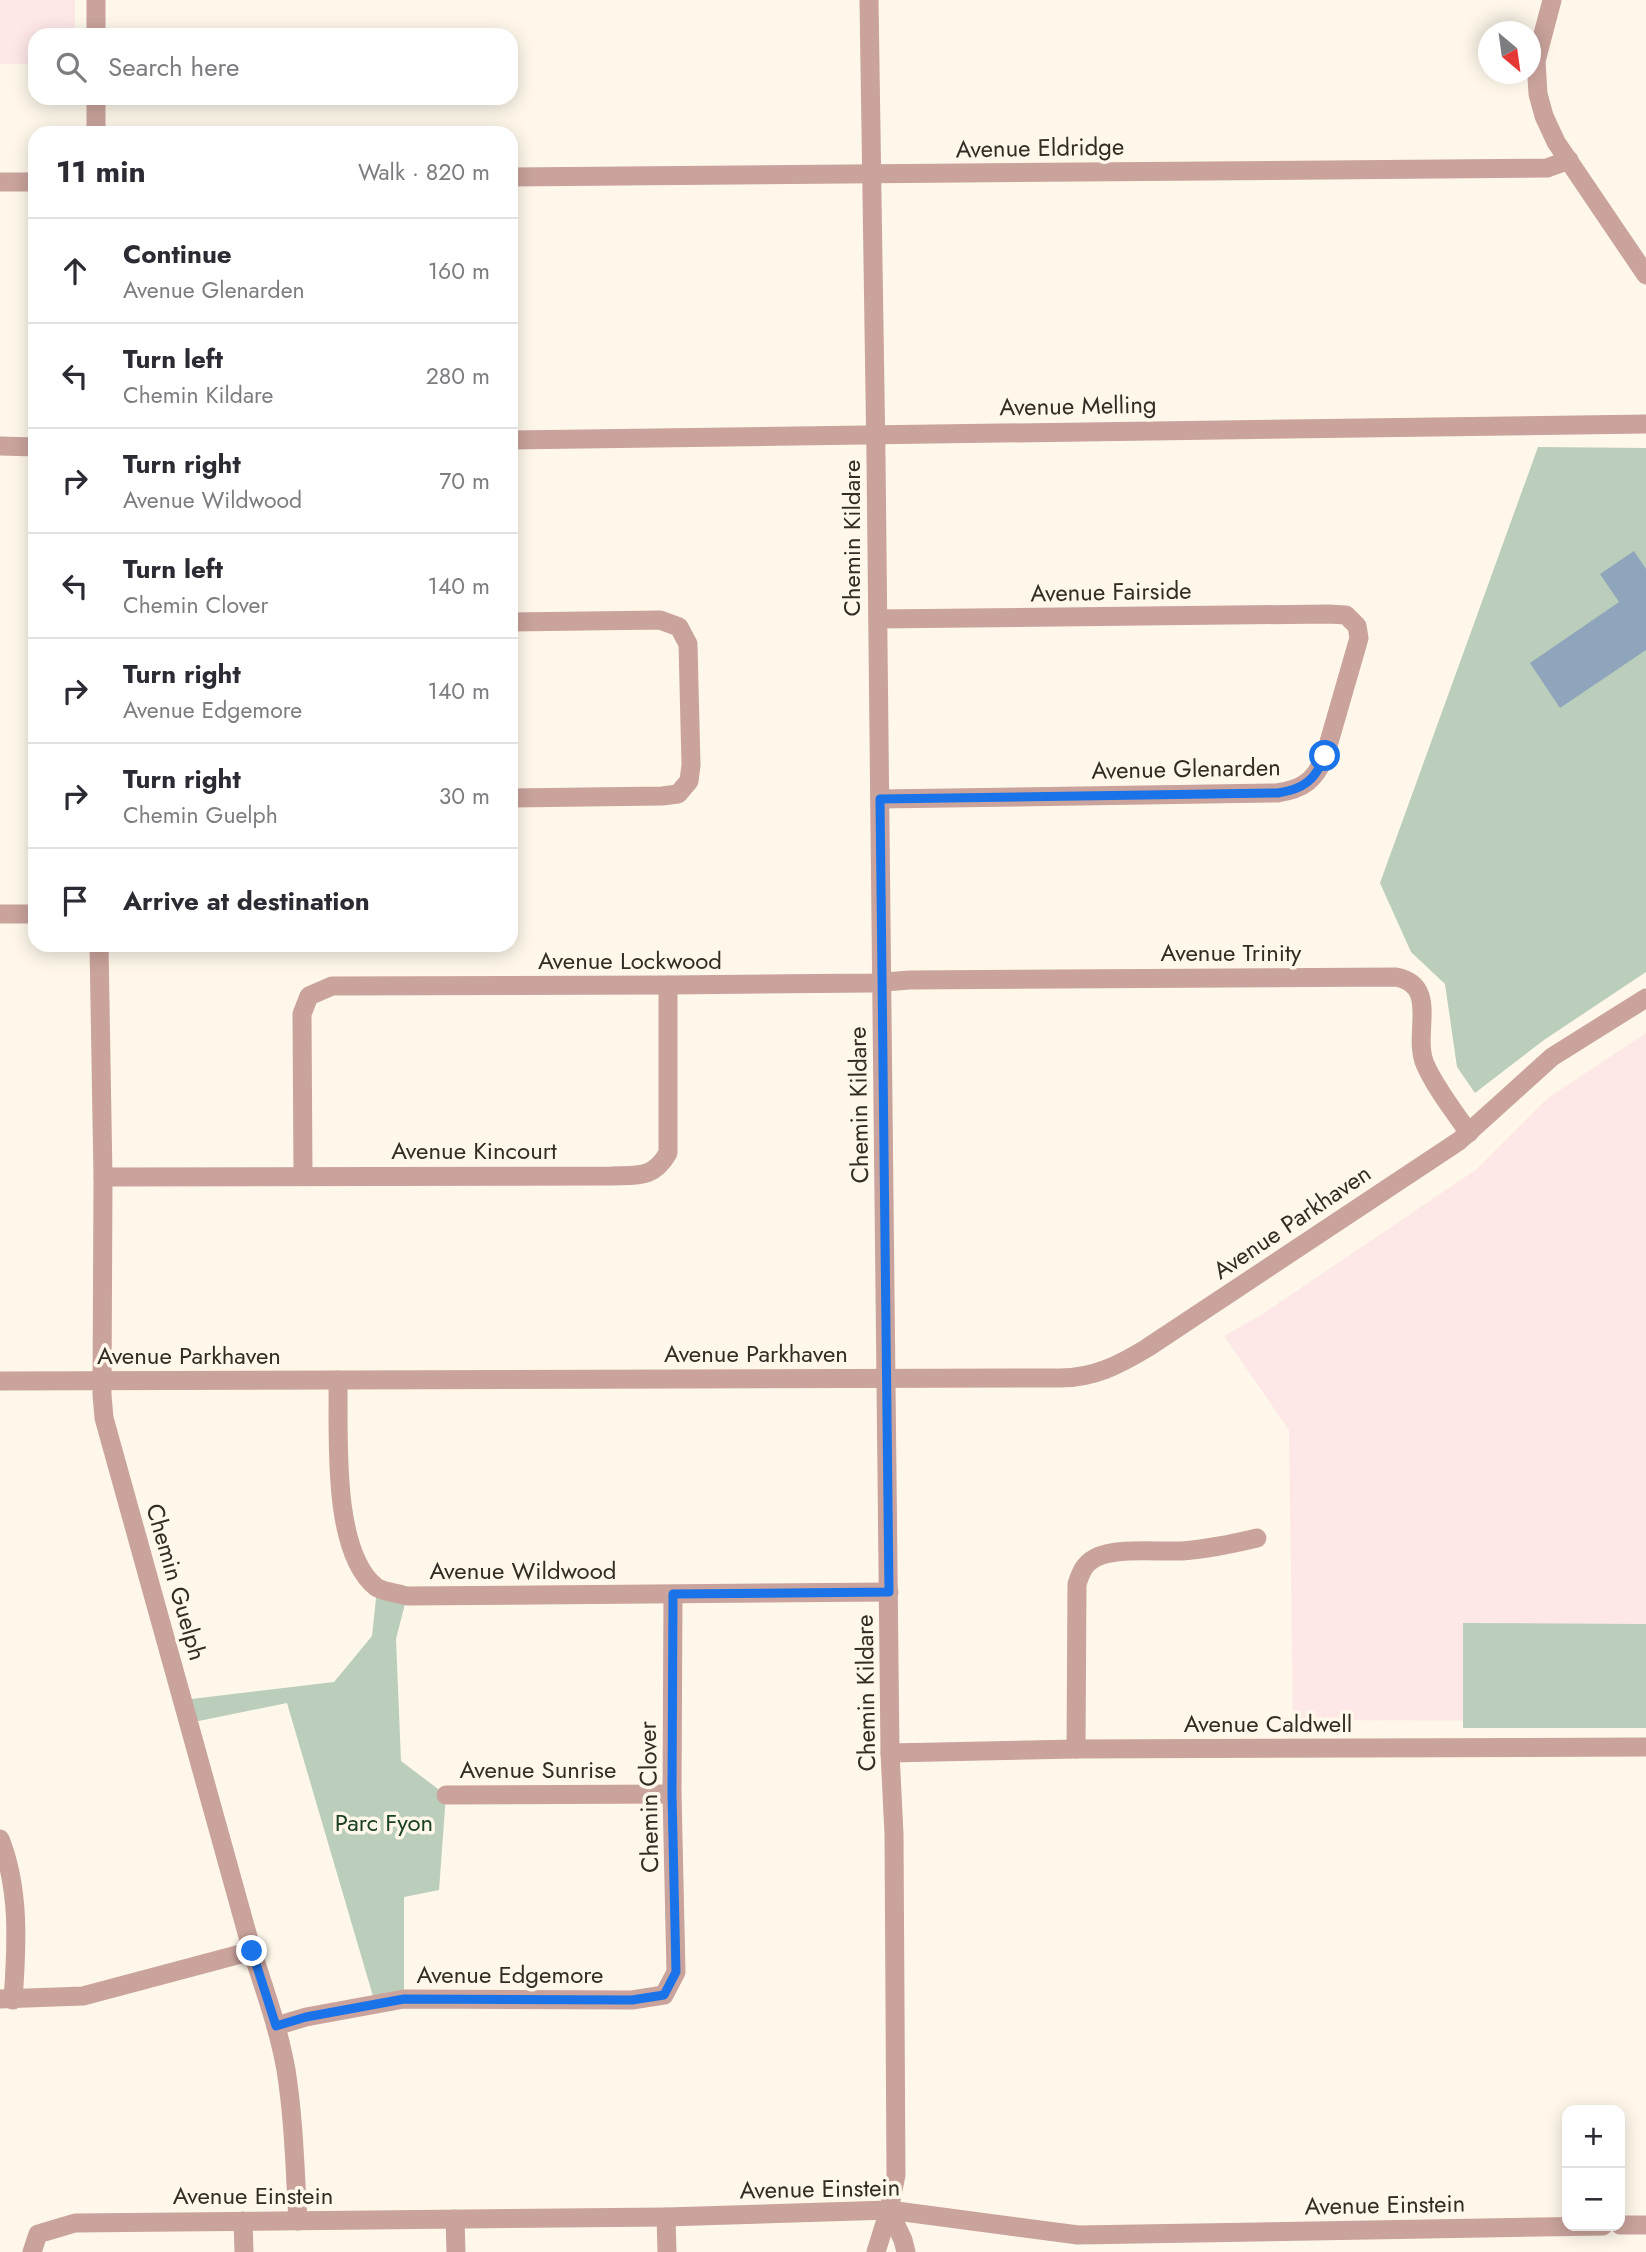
<!DOCTYPE html>
<meta charset="utf-8">
<style>
body{margin:0;font-family:Jost,sans-serif;background:#f7f7f7;color:#2b2b33}
.controls{position:absolute;right:21px;bottom:21px;display:grid;overflow:hidden;border-radius:14px;box-shadow:0 4px 18px #0003}
.controls button{width:63px;height:63px;display:grid;place-items:center;padding:0;border:0;border-bottom:2px solid #e1e1e2;background:#fff;color:#2b2b33;font:35px sans-serif}
.compass{position:absolute;left:1478px;top:21px;width:63px;height:63px;border-radius:50%;background:#fff;box-shadow:0 4px 18px #0003;rotate:151deg}
.stop{position:absolute;width:21px;height:21px;margin:-16px;border:5px solid #1a73e8;border-radius:50%;background:#fff}
.stop.end{background:#1a73e8;border-color:#fff;box-shadow:0 2px 7px #0008}
.list{margin:0;padding:0;list-style:none}
h2{display:flex;justify-content:space-between;align-items:center;height:91px;margin:0;padding:0 28px;font-size:30px}
h2 small{font-size:23px;font-weight:400;color:#7c7c81}
.list li{display:grid;grid-template-columns:46px 1fr auto;gap:21px;align-items:center;box-sizing:border-box;height:105px;padding:0 28px;border-top:2px solid #e1e1e2}
.list b{display:block;font-size:26px;white-space:nowrap}
.list p{margin:0;font-size:23px;white-space:nowrap;color:#7c7c81}
.list em{font-size:23px;font-style:normal;color:#7c7c81}
.icon{flex:none;width:38px;height:38px;fill:none;stroke:currentColor;stroke-width:2;stroke-linecap:round;stroke-linejoin:round}
.map{position:relative;flex:none;width:1646px;height:2252px;overflow:hidden}
.search{position:absolute;background:#fff;box-shadow:0 4px 18px #0003;left:28px;top:28px;width:490px;height:77px;display:flex;align-items:center;gap:18px;box-sizing:border-box;padding:0 24px;border-radius:21px;color:#7c7c81;font-size:26px}
.panel{position:absolute;background:#fff;box-shadow:0 4px 18px #0003;left:28px;top:126px;width:490px;height:826px;border-radius:21px}
.map>svg:first-child{display:block}
</style>
<div class="map">
<svg width="1646" height="2252" viewBox="0 0 1646 2252">
<rect width="100%" height="100%" fill="#fef7ea"/>
<g fill="#fee8e7">
<path d="M 0,0 L 75,0 L 75,35 L 35,35 L 35,64 L 0,64 Z"/>
<path d="M 1646,1033 L 1646,1721 L 1293,1720 L 1289,1430 L 1224,1336 L 1261,1315 L 1477,1169 L 1548,1098 Z"/>
</g>
<g fill="#bacebb">
<path d="M 1538,447 L 1646,448 L 1646,972 L 1544,1040 L 1475,1093 L 1457,1067 L 1445,984 L 1411,952 L 1380,883 Z"/>
<path d="M 377,1589 L 407,1596 L 396,1639 L 401,1761 L 446,1795 L 439,1890 L 404,1897 L 404,1999 L 375,2003 L 287,1703 L 189,1723 L 183,1700 L 334,1682 L 372,1636 Z"/>
<path d="M 1463,1623 L 1646,1624 L 1646,1728 L 1463,1728 Z"/>
</g>
<path fill="#8fa5bc" d="M 1634,551 L 1646,569 L 1646,650 L 1560,708 L 1530,663 L 1619,602 L 1600,574 Z"/>
<g fill="none" stroke-linecap="round" stroke-linejoin="round">
<g stroke="#c9a39c" stroke-width="19">
<path d="M 96,35 L 96,0"/>
<path d="M 96,98 L 96,133"/>
<path d="M 511,177 L 1547,168 L 1569,160"/>
<path d="M 0,182 L 35,182"/>
<path d="M 511,440 L 1646,424"/>
<path d="M 0,446 L 35,447"/>
<path d="M 878,619 L 1328,614 L 1346,615 L 1357,626 L 1359,638 L 1325,756 C 1315,780 1304,789 1277,793 L 880,799"/>
<path d="M 511,622 L 660,620 L 679,627 L 688,644 L 691,765 L 689,781 L 678,794 L 662,796 L 511,798"/>
<path d="M 0,914 L 35,914"/>
<path d="M 99,945 L 103,1177 L 102,1395 L 104,1418 L 252,1951 C 265,1991 279,2030 286,2070 C 294,2120 295,2171 298,2221"/>
<path d="M 303,1175 L 302,1014 L 309,996 L 332,986 L 668,985 L 872,983 L 910,980 L 1396,977 C 1440,985 1412,1034 1425,1064 C 1436,1089 1454,1111 1469,1133"/>
<path d="M 103,1177 L 611,1176 C 638,1175 653,1179 668,1153 L 668,985"/>
<path d="M 338,1380 C 339,1434 331,1551 376,1587 C 383,1592 398,1593 407,1596 L 889,1592"/>
<path d="M 0,1381 L 1060,1378 C 1094,1378 1119,1365 1147,1348 L 1459,1141 L 1552,1057 L 1646,998"/>
<path d="M 1076,1749 L 1077,1584 C 1081,1572 1084,1564 1095,1558 C 1116,1547 1158,1552 1182,1551 C 1207,1549 1232,1544 1257,1538"/>
<path d="M 890,1753 L 1076,1749 L 1646,1747"/>
<path d="M 446,1795 L 672,1794"/>
<path d="M 0,1839 C 20,1889 17,1946 13,2000"/>
<path d="M 0,1999 L 83,1996 L 252,1951"/>
<path d="M 276,2026 L 306,2017 L 404,1999 L 632,2000 L 664,1995 L 676,1972 L 672,1794 L 673,1594"/>
<path d="M 666,2217 L 667,2252"/>
<path d="M 455,2219 L 456,2252"/>
<path d="M 243,2221 L 244,2252"/>
<path d="M 1620,2225 L 1646,2225"/>
<path d="M 32,2252 L 38,2234 L 75,2223 L 666,2217 L 889,2210 L 1078,2235 L 1603,2226"/>
</g>
<g stroke="#c9a39c" stroke-width="19">
<path d="M 869,0 L 876,458 L 890,1753 L 894,1834 L 896,2175 L 889,2210 L 876,2252"/>
<path d="M 1552,0 L 1536,61 L 1538,94 L 1544,116 L 1556,142 L 1646,275"/>
<path d="M 889,2210 L 903,2240 L 906,2252"/>
</g>
</g>
<g fill="none" stroke-linecap="round" stroke-linejoin="round">
<path stroke="#1a73e8" stroke-width="9" d="M 252,1951 L 276,2026 L 306,2017 L 404,1999 L 632,2000 L 664,1995 L 676,1972 L 672,1794 L 673,1594 L 889,1592 L 880,799 L 1278,793 C 1304,789 1315,780 1325,756"/>
</g>
<g text-anchor="middle" stroke-width="7" stroke-linejoin="round" paint-order="stroke">
<g font-size="24" fill="#312d24" stroke="#fef7ea">
<text transform="translate(1040 148) rotate(-1)" y="8">Avenue Eldridge</text>
<text transform="translate(1078 406) rotate(-1)" y="8">Avenue Melling</text>
<text transform="translate(852 538) rotate(-90)" y="8">Chemin Kildare</text>
<text transform="translate(1111 592) rotate(-1)" y="8">Avenue Fairside</text>
<text transform="translate(1186 769) rotate(-1)" y="8">Avenue Glenarden</text>
<text x="1231" y="961">Avenue Trinity</text>
<text x="630" y="969">Avenue Lockwood</text>
<text transform="translate(859 1105) rotate(-91)" y="8">Chemin Kildare</text>
<text x="474" y="1159">Avenue Kincourt</text>
<text transform="translate(1292 1222) rotate(-34)" y="8">Avenue Parkhaven</text>
<text x="756" y="1362">Avenue Parkhaven</text>
<text x="189" y="1364">Avenue Parkhaven</text>
<text x="523" y="1579">Avenue Wildwood</text>
<text transform="translate(176 1582) rotate(74)" y="8">Chemin Guelph</text>
<text transform="translate(866 1693) rotate(-91)" y="8">Chemin Kildare</text>
<text x="1268" y="1732">Avenue Caldwell</text>
<text x="538" y="1778">Avenue Sunrise</text>
<text transform="translate(649 1797) rotate(-91)" y="8">Chemin Clover</text>
<text x="510" y="1983">Avenue Edgemore</text>
<text transform="translate(820 2189) rotate(-1)" y="8">Avenue Einstein</text>
<text x="253" y="2204">Avenue Einstein</text>
<text transform="translate(1385 2205) rotate(-1)" y="8">Avenue Einstein</text>
</g>
<g font-size="24" fill="#1a4120" stroke="#fef7ea">
<text x="384" y="1831">Parc Fyon</text>
</g>
</g>
</svg>
<div class="controls">
<button>+</button>
<button>−</button>
</div>
<svg class="compass" viewBox="-18 -18 36 36"><path d="M0-13l5 13h-10z" fill="#e53935"/><path d="M0 13l5-13h-10z" fill="#7c7c81"/></svg>
<div class="stop" style="left:1325px;top:756px"></div>
<div class="stop end" style="left:252px;top:1951px"></div>
<div class="search"><svg class="icon" aria-label="search" viewBox="0 0 24 24"><circle cx="10" cy="10" r="6"/><path d="M15 15l6 6"/></svg>Search here</div>
<section class="panel">
<h2>11 min<small>Walk · 820 m</small></h2>
<ul class="list">
<li><svg class="icon" aria-label="ahead" viewBox="0 0 24 24"><path d="M12 20V5M6 11l6-6 6 6"/></svg><div><b>Continue</b><p>Avenue Glenarden</p></div><em>160 m</em></li>
<li><svg class="icon" aria-label="left" viewBox="0 0 24 24"><path d="M17 20v-9H6M10 6l-5 5 5 5"/></svg><div><b>Turn left</b><p>Chemin Kildare</p></div><em>280 m</em></li>
<li><svg class="icon" aria-label="right" viewBox="0 0 24 24"><path d="M7 20v-9h11M14 6l5 5-5 5"/></svg><div><b>Turn right</b><p>Avenue Wildwood</p></div><em>70 m</em></li>
<li><svg class="icon" aria-label="left" viewBox="0 0 24 24"><path d="M17 20v-9H6M10 6l-5 5 5 5"/></svg><div><b>Turn left</b><p>Chemin Clover</p></div><em>140 m</em></li>
<li><svg class="icon" aria-label="right" viewBox="0 0 24 24"><path d="M7 20v-9h11M14 6l5 5-5 5"/></svg><div><b>Turn right</b><p>Avenue Edgemore</p></div><em>140 m</em></li>
<li><svg class="icon" aria-label="right" viewBox="0 0 24 24"><path d="M7 20v-9h11M14 6l5 5-5 5"/></svg><div><b>Turn right</b><p>Chemin Guelph</p></div><em>30 m</em></li>
<li><svg class="icon" aria-label="arrive" viewBox="0 0 24 24"><path d="M6 21V4h12l-3 4 3 4H6"/></svg><div><b>Arrive at destination</b></div></li>
</ul>
</section>
</div>
